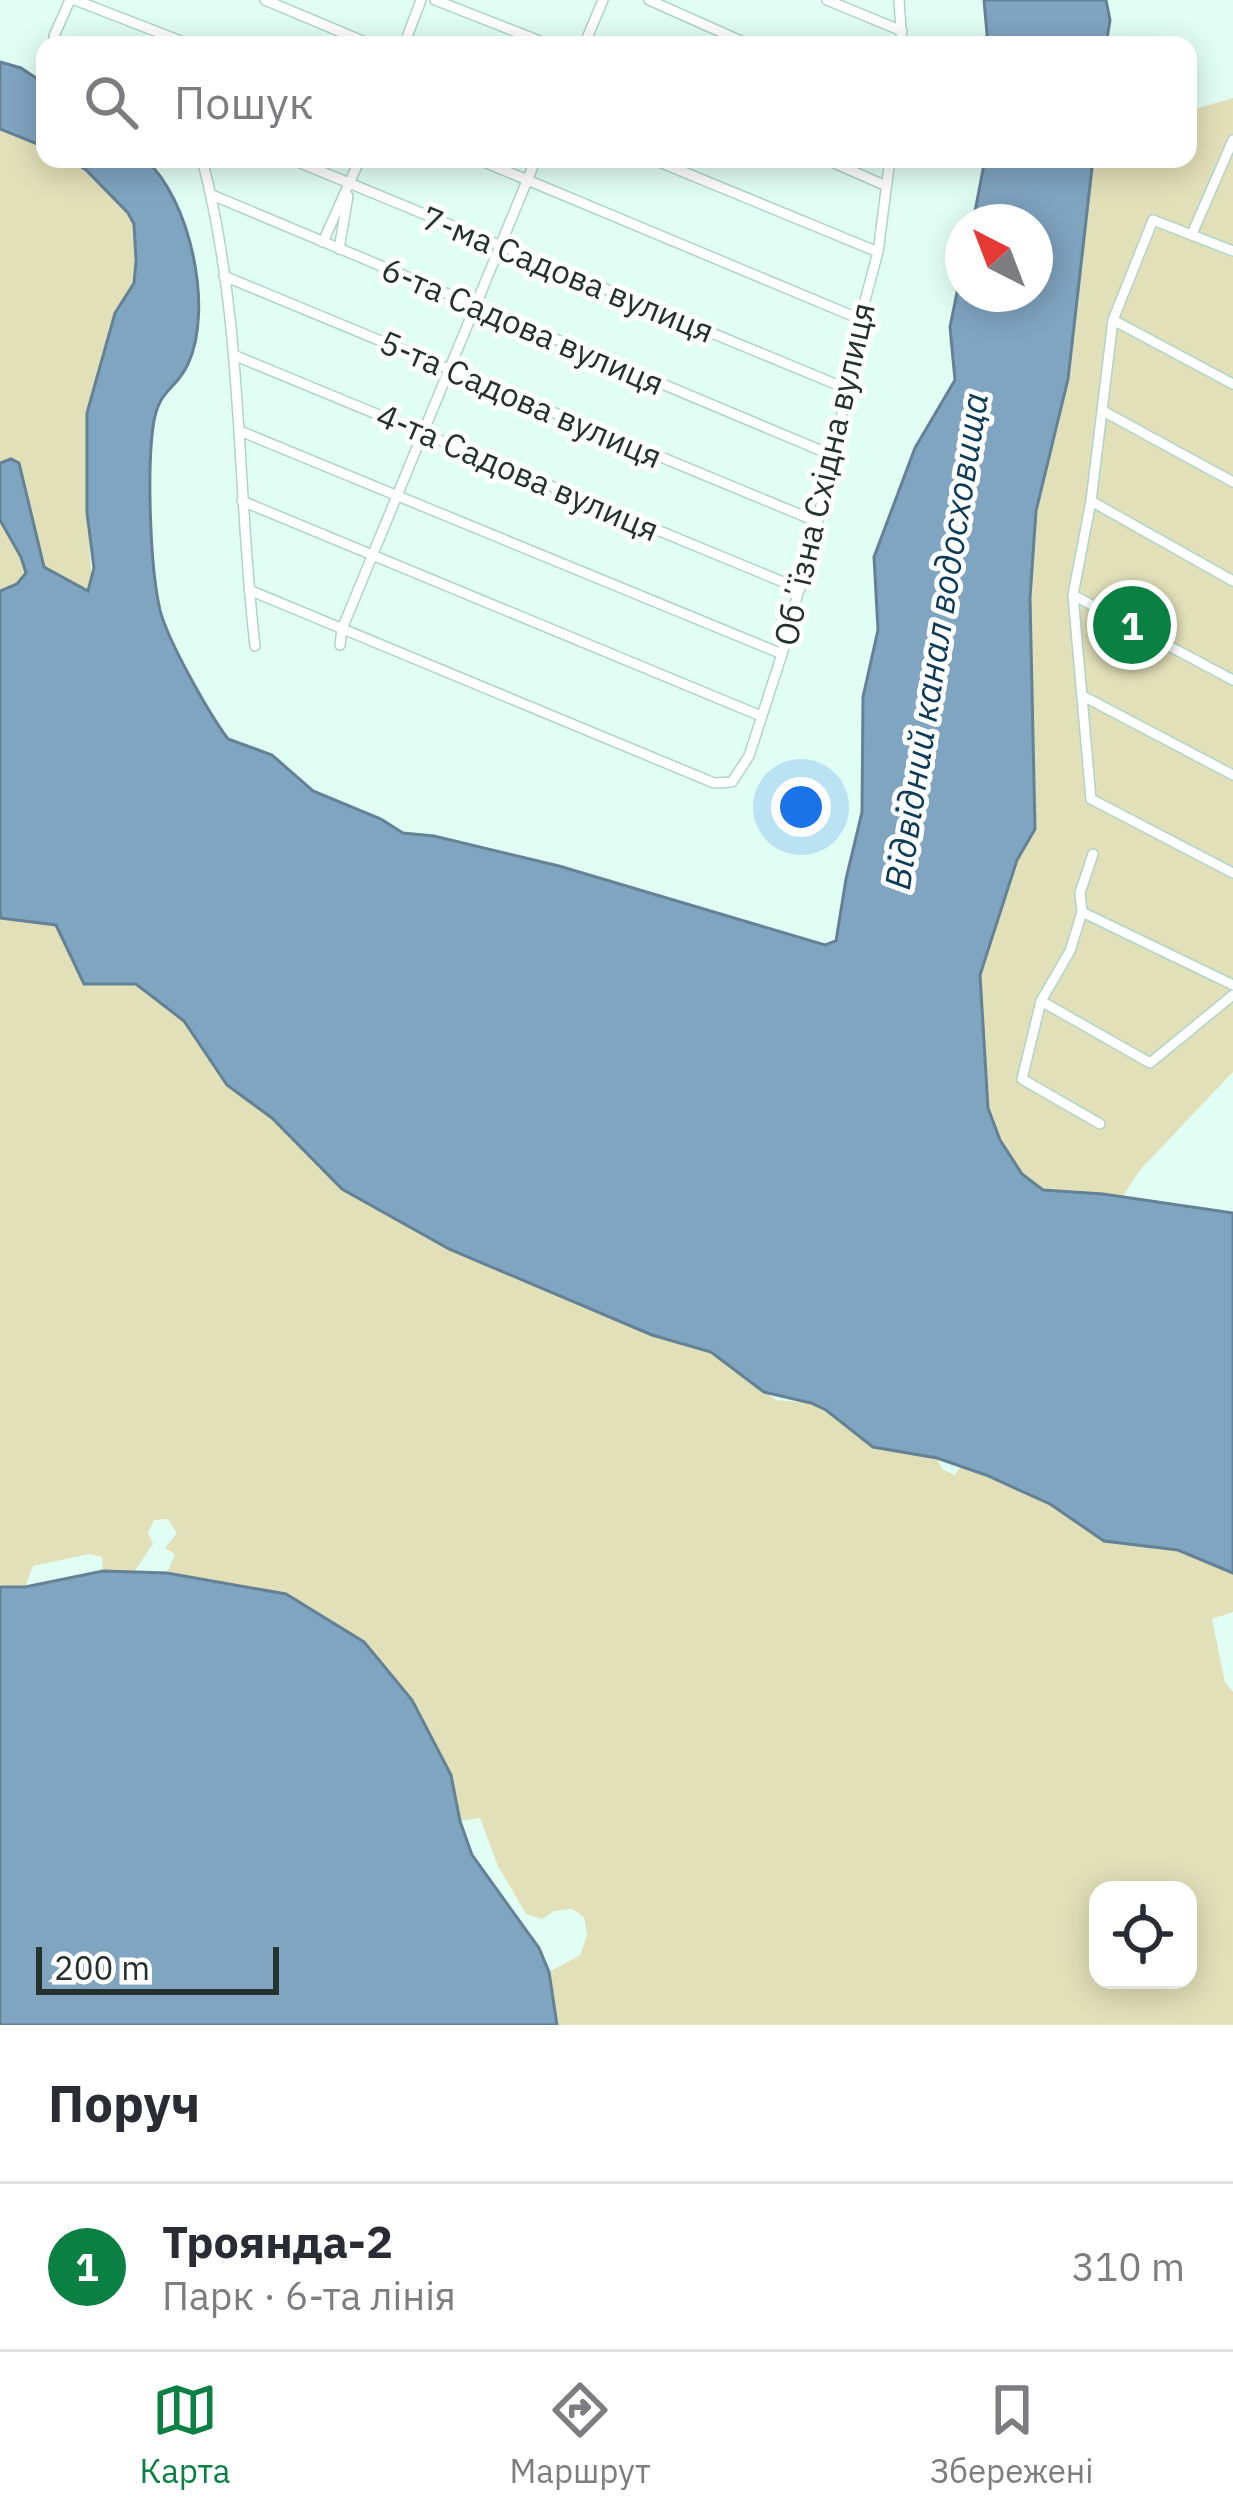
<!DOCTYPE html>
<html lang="uk">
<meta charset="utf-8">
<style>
body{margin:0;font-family:"IBM Plex Sans",sans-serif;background:#f7f7f7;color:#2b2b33}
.controls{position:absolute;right:36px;bottom:36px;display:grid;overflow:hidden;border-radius:24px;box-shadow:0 6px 30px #0003}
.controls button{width:108px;height:108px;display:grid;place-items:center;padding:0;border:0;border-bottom:3px solid #e1e1e2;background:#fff;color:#2b2b33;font:60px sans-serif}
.compass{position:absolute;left:945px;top:204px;width:108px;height:108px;border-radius:50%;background:#fff;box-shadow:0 6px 30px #0003;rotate:318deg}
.scale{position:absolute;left:36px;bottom:30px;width:243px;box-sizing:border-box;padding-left:12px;border:6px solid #24322d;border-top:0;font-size:33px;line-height:42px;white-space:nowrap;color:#24322d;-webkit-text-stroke:9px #fff;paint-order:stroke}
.you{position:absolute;left:801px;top:807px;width:42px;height:42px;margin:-30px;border:9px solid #fff;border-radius:50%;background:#1a73e8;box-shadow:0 0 0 18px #1a73e833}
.badge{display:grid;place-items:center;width:78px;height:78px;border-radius:50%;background:#0b8043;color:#fff;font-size:39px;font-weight:700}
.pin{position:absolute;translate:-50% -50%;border:6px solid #fff;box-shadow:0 3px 12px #0006}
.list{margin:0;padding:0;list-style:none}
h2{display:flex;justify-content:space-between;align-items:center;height:156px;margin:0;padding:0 48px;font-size:51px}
h2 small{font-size:39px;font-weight:400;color:#7c7c81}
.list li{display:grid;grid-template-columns:78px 1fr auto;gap:36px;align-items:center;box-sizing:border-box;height:168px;padding:0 48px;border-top:3px solid #e1e1e2}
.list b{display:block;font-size:45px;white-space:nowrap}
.list p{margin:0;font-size:39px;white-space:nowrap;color:#7c7c81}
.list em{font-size:39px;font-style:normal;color:#7c7c81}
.icon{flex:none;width:66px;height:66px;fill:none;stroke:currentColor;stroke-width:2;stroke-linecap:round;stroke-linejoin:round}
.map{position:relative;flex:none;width:1233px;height:2025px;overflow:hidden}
.search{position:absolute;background:#fff;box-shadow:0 6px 30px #0003;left:36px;right:36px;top:36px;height:132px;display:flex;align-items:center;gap:30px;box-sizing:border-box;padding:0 42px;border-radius:24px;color:#7c7c81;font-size:45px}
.sheet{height:324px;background:#fff}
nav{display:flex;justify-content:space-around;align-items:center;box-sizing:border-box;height:168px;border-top:3px solid #e1e1e2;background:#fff;font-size:33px;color:#7c7c81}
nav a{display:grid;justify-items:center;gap:6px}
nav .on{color:#0b8043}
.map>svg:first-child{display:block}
</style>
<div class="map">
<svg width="1233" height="2025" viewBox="0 0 1233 2025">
<rect width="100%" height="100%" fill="#e1fef5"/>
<g fill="#e2e0b9" fill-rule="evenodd">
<path d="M 1233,98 L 1233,1072 L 1140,1170 L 1123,1196 L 1043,1190 L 1022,1174 L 1000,1140 L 988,1108 L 980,975 L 1017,860 L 1035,829 L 1030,598 L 1036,511 L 1068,379 L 1093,159 L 1188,159 L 1188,111 Z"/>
<path d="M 0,129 L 45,147 L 45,159 L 74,161 L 128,213 L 134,224 L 134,283 L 87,413 L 87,513 L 92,583 L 88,592 L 45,581 L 0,652 Z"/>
<path d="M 0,918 L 56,925 L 84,984 L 136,984 L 184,1021 L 227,1085 L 272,1118 L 342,1189 L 371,1206 L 464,1256 L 540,1284 L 652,1335 L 711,1352 L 776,1400 L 811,1403 L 826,1410 L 872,1447 L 937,1458 L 942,1469 L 955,1475 L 961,1466 L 1050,1504 L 1089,1532 L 1178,1550 L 1233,1573 L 1233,1612 L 1212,1619 L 1225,1682 L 1233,1692 L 1233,2025 L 557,2025 L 549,1972 L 580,1955 L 587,1935 L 584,1917 L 572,1909 L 554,1911 L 542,1919 L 526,1914 L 498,1866 L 480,1818 L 460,1821 L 451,1775 L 412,1700 L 364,1642 L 287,1594 L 167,1573 L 175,1554 L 165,1548 L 177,1533 L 168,1519 L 154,1520 L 148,1533 L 153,1544 L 134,1572 L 103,1571 L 102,1557 L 89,1554 L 33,1566 L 25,1587 L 0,1587 ZM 1098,1890 L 1188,1890 L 1188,1980 L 1098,1980 Z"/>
</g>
<g fill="#80a5c1" stroke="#648295" stroke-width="3">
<path d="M 984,0 L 1106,0 L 1110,20 L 1106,45 L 988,45 Z"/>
<path d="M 0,62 L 21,68 L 45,84 L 45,147 L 0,129 Z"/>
<path d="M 70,159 L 145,159 C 190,199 214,308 188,364 C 175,392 158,388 153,427 C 147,470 150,567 160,610 C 168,641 208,712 228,739 L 272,755 L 313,791 L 381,819 L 403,833 L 434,836 L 559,866 L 825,945 L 836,941 L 846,879 L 862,812 L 863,697 L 878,630 L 874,557 L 915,448 L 955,380 L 950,327 L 963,263 L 963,294 L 1035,294 L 1035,222 L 973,222 L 985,159 L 1093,159 L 1068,379 L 1036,511 L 1030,598 L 1035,829 L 1017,860 L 980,975 L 988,1108 L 1000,1140 L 1022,1174 L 1043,1190 L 1103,1194 L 1233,1213 L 1233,1573 L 1178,1550 L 1104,1541 L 1050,1504 L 986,1475 L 937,1458 L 873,1447 L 826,1410 L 811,1403 L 764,1392 L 711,1352 L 652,1335 L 449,1249 L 342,1189 L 272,1118 L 227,1085 L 184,1021 L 136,984 L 84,984 L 56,925 L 0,918 L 0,591 L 17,584 L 26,573 L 21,557 L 0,520 L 0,463 L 11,459 L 19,463 L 44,567 L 88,591 L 94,568 L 87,513 L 87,413 L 115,313 L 134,283 L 136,261 L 134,224 L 128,213 L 86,170 Z"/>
<path d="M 103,1571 L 167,1573 L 286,1594 L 364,1642 L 412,1700 L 451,1775 L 460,1821 L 472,1855 L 539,1948 L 549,1972 L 557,2025 L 0,2025 L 0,1587 L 25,1587 Z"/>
</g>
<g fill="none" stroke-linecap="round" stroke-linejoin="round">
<g stroke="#afd4c8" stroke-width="12">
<g id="minor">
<path d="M 75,0 L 191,45"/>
<path d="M 265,0 L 372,45"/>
<path d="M 435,0 L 550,45"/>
<path d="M 649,0 L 750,45"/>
<path d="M 827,0 L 902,31"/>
<path d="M 899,0 L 902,45"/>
<path d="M 58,45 L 54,36 L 70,0"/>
<path d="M 404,45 L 421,0"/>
<path d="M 584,45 L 603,0"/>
<path d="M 202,159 C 244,319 236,483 255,646"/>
<path d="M 291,159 L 845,388"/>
<path d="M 477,159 L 860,319"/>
<path d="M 652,159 L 878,252"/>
<path d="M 825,159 L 884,185"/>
<path d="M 212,195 L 834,456"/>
<path d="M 1192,234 L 1233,140"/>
<path d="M 323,242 L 360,159"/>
<path d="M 339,249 L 348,196"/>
<path d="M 1233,251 L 1153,220 L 1113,320 L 1091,501 L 1073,595 L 1091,799 L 1233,873"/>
<path d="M 224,276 L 818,522"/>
<path d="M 1113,320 L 1233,384"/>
<path d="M 236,356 L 800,589"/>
<path d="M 1103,411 L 1233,482"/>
<path d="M 240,431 L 782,654"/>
<path d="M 242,501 L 761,716"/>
<path d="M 1091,501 L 1233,581"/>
<path d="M 249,590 L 714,783 L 732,782 L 749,756 L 782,654 L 834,456 L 860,319 L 878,252 L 890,159"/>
<path d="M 1073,595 L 1233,680"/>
<path d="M 340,645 L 342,629 L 536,159"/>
<path d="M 1083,696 L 1233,775"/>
<path d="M 1093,854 L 1080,893 L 1082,912 L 1070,951 L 1041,1001 L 1022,1079 L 1100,1124"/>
<path d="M 1082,912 L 1233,985"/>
<path d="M 1041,1001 L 1150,1063 L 1233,995"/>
</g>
</g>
<use href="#minor" stroke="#fff" stroke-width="9"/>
</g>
<g text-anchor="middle" stroke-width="10" stroke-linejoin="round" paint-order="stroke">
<g font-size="33" fill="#24322d" stroke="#fff">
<text transform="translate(568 274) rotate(22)" y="12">7-ма Садова вулиця</text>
<text transform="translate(523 326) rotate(23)" y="12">6-та Садова вулиця</text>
<text transform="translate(521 399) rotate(23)" y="12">5-та Садова вулиця</text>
<text transform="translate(518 472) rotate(23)" y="12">4-та Садова вулиця</text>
<text transform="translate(824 474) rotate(-77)" y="12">Обʼїзна Східна вулиця</text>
</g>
<g font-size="36" font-style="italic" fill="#0c3b58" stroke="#fff">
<text transform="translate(936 641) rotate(-81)" y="13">Відвідний канал водосховища</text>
</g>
</g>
</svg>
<div class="controls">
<button><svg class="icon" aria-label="locate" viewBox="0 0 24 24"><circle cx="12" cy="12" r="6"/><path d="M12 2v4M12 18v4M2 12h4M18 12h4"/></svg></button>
</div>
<svg class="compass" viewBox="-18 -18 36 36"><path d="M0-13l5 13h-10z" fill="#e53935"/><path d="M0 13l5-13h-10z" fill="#7c7c81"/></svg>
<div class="scale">200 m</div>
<div class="you"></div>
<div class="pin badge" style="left:1132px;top:625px">1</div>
<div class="search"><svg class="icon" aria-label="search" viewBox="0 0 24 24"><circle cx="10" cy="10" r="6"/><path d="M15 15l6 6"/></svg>Пошук</div>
</div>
<section class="sheet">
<h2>Поруч<small></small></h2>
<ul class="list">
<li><span class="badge">1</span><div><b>Троянда-2</b><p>Парк · 6-та лінія</p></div><em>310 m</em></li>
</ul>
</section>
<nav>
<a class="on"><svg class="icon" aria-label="map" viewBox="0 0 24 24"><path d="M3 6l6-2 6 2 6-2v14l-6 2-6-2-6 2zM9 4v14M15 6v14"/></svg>Карта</a>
<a><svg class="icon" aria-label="directions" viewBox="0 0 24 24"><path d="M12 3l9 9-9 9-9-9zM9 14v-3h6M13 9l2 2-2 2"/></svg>Маршрут</a>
<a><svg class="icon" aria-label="saved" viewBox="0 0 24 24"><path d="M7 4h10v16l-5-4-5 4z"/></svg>Збережені</a>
</nav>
